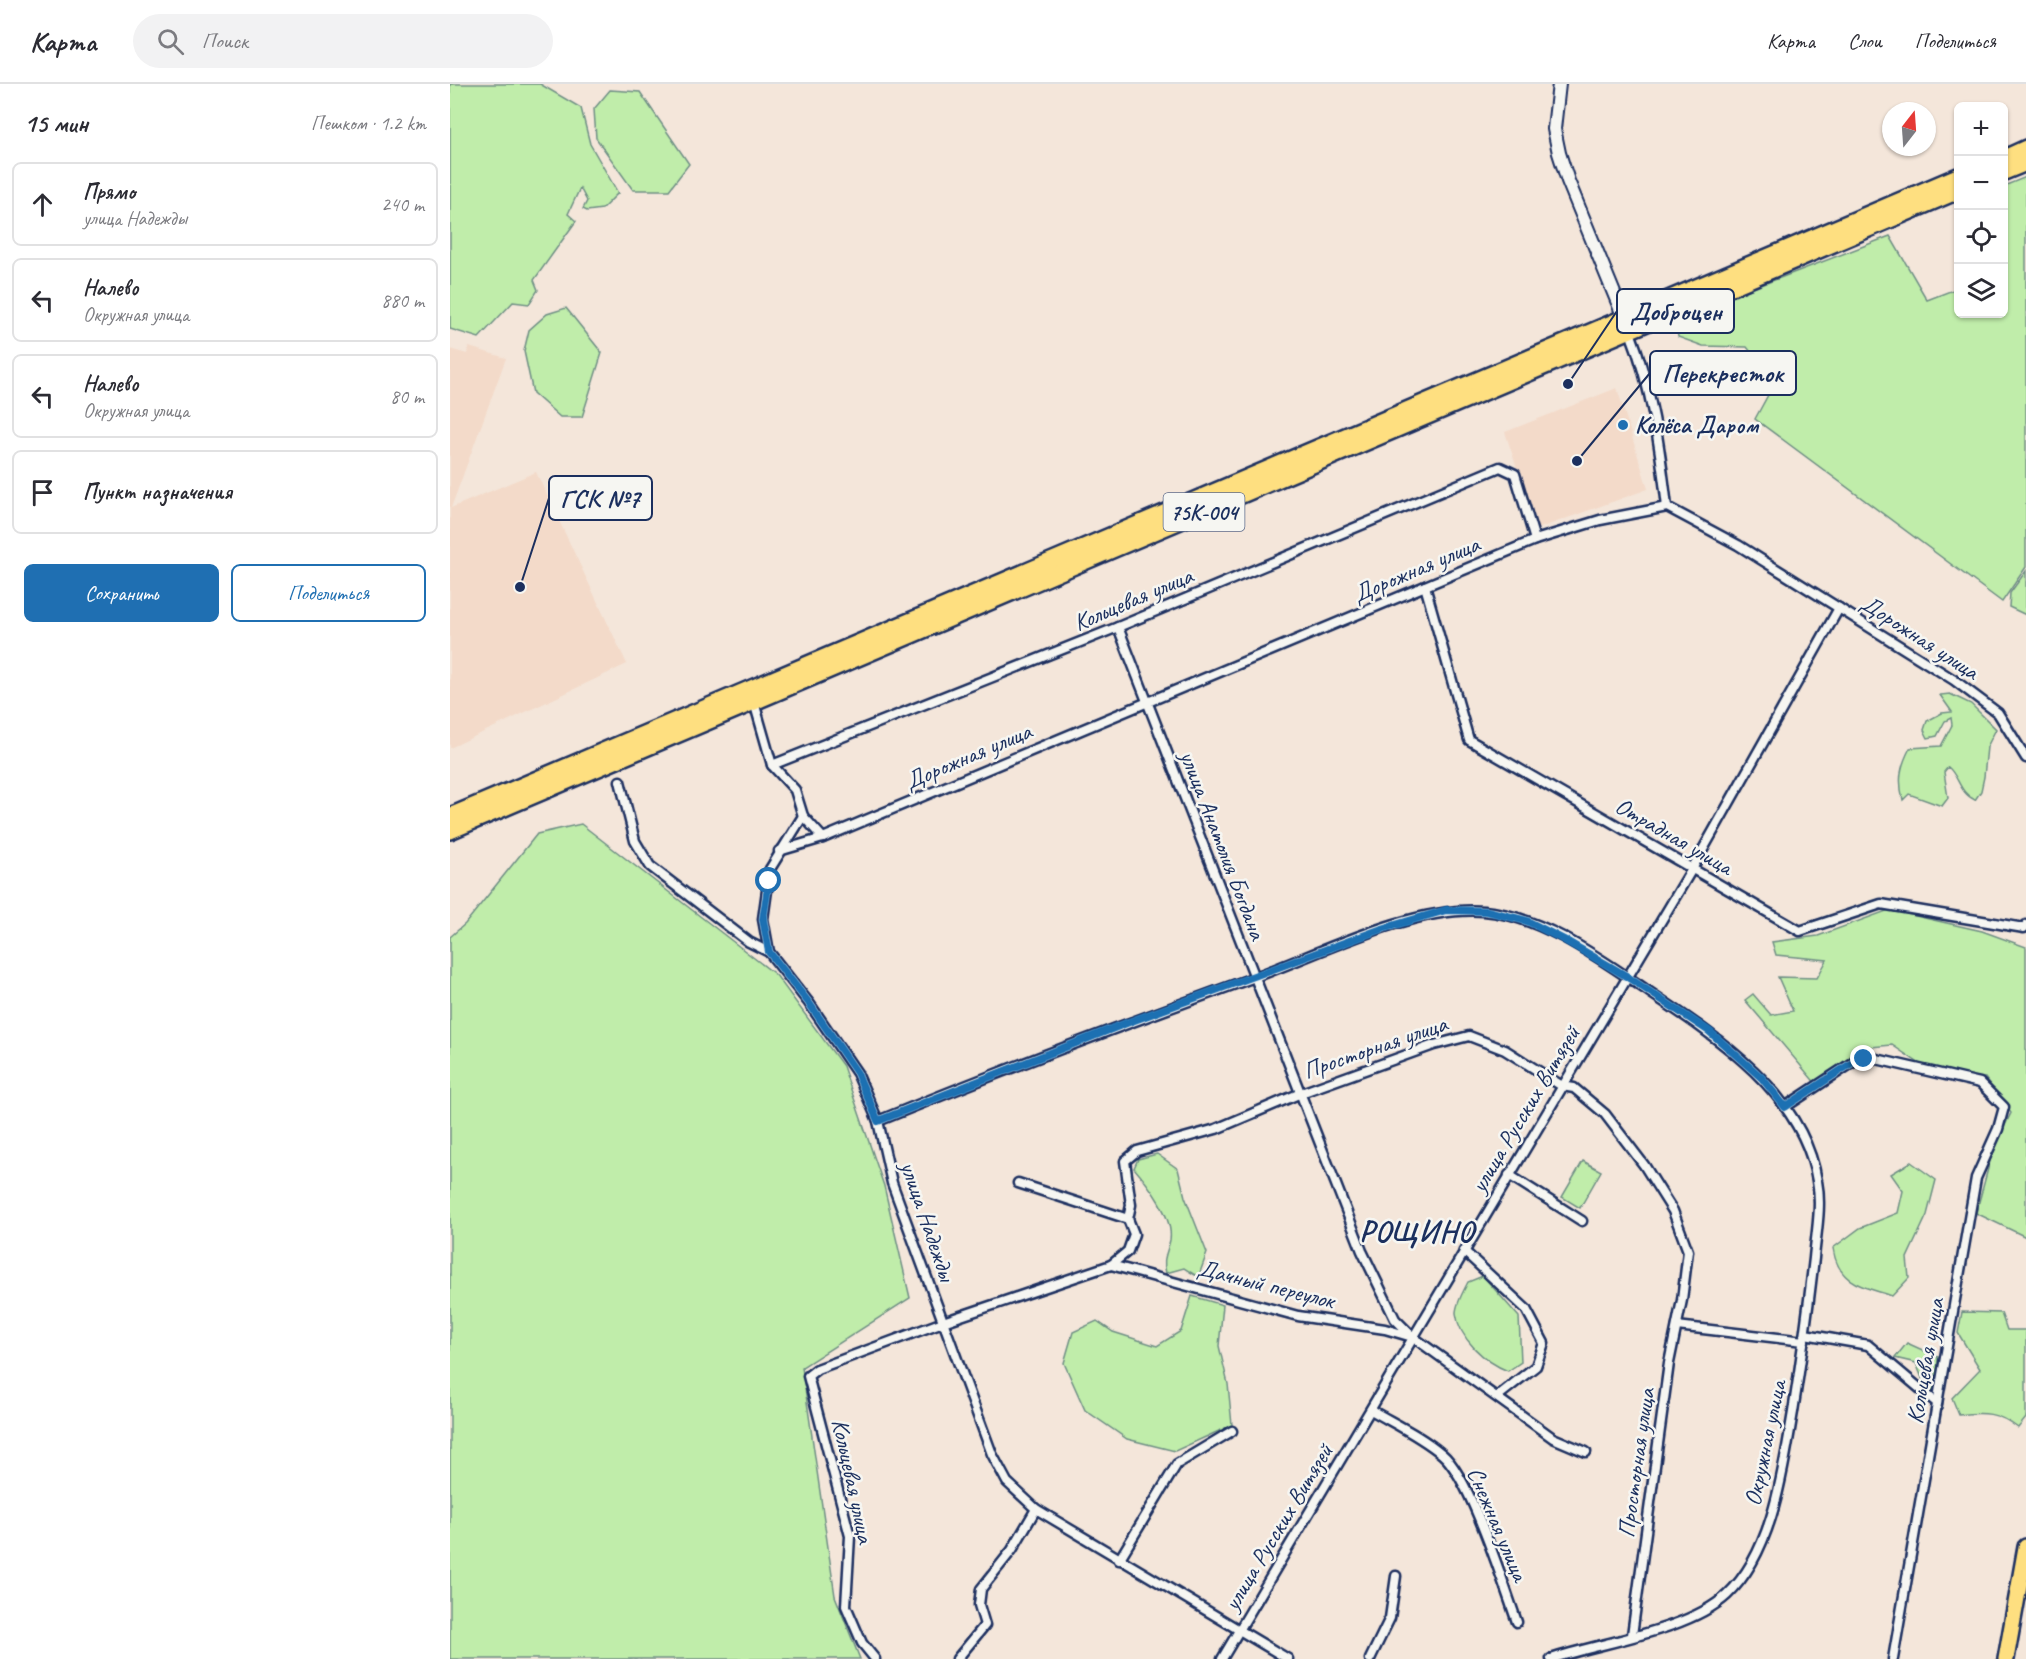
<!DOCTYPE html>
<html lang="ru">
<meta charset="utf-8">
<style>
body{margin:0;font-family:Caveat,sans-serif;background:#f2f2f3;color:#2b2b33}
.controls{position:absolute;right:18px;top:18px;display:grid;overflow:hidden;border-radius:9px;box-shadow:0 2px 4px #0004}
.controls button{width:54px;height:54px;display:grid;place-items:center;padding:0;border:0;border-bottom:2px solid #e1e1e2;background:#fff;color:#2b2b33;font:30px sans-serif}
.compass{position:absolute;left:1432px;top:18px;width:54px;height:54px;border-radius:50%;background:#fff;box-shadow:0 2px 4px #0004;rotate:17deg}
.stop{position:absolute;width:18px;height:18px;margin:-14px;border:4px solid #1f6fb2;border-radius:50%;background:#fff}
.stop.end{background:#1f6fb2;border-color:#fff;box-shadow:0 2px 6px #0008}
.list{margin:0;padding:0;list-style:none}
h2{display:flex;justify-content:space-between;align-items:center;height:78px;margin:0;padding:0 24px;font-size:26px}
h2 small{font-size:20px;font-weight:400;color:#7c7c81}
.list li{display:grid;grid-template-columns:39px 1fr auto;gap:18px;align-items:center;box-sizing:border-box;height:84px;margin:0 12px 12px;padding:0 12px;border:2px solid #e1e1e2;border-radius:9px}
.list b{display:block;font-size:22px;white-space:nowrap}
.list p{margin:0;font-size:20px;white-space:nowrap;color:#7c7c81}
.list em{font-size:20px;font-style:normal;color:#7c7c81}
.actions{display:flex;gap:12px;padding:18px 24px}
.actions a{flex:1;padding:14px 0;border:2px solid #1f6fb2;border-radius:9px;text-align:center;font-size:21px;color:#1f6fb2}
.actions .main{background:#1f6fb2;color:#fff}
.icon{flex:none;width:33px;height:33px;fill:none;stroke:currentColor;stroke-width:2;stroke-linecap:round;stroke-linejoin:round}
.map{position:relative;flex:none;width:1576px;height:1575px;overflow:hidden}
header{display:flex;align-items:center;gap:36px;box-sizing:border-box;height:84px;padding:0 30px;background:#fff;border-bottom:2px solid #e1e1e2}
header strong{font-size:28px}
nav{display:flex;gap:33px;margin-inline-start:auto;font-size:21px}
.search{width:420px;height:54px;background:#f2f2f3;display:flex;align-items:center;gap:15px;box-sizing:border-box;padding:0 21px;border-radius:33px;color:#7c7c81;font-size:22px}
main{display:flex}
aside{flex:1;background:#fff}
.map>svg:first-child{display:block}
</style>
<header>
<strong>Карта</strong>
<div class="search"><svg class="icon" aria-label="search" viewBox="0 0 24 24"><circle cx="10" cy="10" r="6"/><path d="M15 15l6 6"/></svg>Поиск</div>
<nav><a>Карта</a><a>Слои</a><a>Поделиться</a></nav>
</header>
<main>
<aside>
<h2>15 мин<small>Пешком · 1.2 km</small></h2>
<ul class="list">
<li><svg class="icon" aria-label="ahead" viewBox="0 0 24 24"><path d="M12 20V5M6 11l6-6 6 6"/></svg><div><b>Прямо</b><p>улица Надежды</p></div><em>240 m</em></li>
<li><svg class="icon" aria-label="left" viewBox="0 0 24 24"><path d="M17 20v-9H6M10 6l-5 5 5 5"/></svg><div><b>Налево</b><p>Окружная улица</p></div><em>880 m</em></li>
<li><svg class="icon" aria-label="left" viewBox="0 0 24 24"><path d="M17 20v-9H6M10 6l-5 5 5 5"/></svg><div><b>Налево</b><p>Окружная улица</p></div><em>80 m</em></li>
<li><svg class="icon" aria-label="arrive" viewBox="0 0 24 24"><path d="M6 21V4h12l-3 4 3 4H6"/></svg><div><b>Пункт назначения</b></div></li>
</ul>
<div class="actions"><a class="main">Сохранить</a><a>Поделиться</a></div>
</aside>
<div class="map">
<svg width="1576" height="1575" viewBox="0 0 1576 1575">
<rect width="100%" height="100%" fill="#f4e6da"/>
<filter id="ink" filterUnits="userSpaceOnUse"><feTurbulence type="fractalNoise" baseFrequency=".0167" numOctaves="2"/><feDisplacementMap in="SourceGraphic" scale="12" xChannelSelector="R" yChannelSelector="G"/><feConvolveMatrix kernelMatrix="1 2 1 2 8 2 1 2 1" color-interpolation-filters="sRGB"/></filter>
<g filter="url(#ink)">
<g fill="#f3dac9">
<path d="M 19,263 L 56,274 L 1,424 L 86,388 L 177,580 L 0,664 L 0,265 L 17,270 Z"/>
<path d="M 1167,304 L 1198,405 L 1087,445 L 1055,348 Z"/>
</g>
<g fill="#c0edaa" stroke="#6e8e84" stroke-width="1.5">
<path d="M 0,0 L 90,0 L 131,24 L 140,60 L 168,109 L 152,125 L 137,127 L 133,125 L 137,117 L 130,104 L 118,130 L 126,137 L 84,196 L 88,206 L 79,220 L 63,218 L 29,254 L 0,245 Z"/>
<path d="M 160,6 L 190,8 L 239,80 L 219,106 L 183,106 L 146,54 L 144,25 Z"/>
<path d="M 1576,93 L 1576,483 L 1552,518 L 1305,335 L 1325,298 L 1297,263 L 1253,262 L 1228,253 L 1225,234 L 1440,152 L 1477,216 L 1508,204 L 1508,230 L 1554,230 L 1554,186 L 1556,184 L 1554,176 L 1554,102 Z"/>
<path d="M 116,224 L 152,269 L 132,333 L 110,333 L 83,309 L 74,267 L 79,246 L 97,230 Z"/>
<path d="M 1576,487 L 1576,531 L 1559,523 L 1560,509 Z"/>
<path d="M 1500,610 L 1521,620 L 1546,645 L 1537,663 L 1534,693 L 1531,707 L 1525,716 C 1509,709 1509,692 1498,683 L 1494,688 L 1498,714 L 1492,722 L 1459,710 L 1453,716 C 1448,696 1450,683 1460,664 L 1491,662 L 1502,641 L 1501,634 L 1495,637 L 1487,652 L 1478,654 L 1474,646 L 1477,637 L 1492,629 L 1502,628 L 1490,611 Z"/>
<path d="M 131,740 L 326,891 L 393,982 L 434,1102 L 460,1214 L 352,1283 L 385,1512 L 410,1575 L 0,1575 L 0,853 L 15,840 L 87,750 Z"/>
<path d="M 1439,826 L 1532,847 L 1576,863 L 1576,1153 L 1526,1129 L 1543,1066 L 1561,1029 L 1535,994 L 1482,988 L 1442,961 L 1410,964 L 1367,1001 L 1295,916 L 1303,910 L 1321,931 L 1343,927 L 1328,893 L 1367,894 L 1377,876 L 1326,871 L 1322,858 L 1368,852 Z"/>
<path d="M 707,1070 L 728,1085 L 735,1113 L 757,1169 L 749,1191 L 745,1191 L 734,1184 L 716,1189 C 712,1175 717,1170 720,1156 C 724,1134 698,1100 684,1084 L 688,1075 Z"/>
<path d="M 1133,1077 L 1151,1087 L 1130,1124 L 1112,1113 Z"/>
<path d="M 1461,1078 L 1486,1096 L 1477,1131 L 1457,1174 L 1459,1194 L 1442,1212 C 1412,1202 1388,1200 1383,1164 L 1410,1144 L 1448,1129 L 1453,1107 L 1441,1090 Z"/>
<path d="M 1033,1192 L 1069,1233 L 1071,1278 L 1058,1287 C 1035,1278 1009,1255 1006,1229 C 1006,1220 1014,1206 1018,1198 Z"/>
<path d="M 742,1212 L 773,1221 L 769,1262 L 778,1300 L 782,1341 L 725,1367 L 677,1355 L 635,1326 L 614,1279 L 623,1248 L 647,1237 L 663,1248 L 707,1262 L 731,1247 Z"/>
<path d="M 1512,1228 L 1551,1229 L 1557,1246 L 1576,1246 L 1576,1334 L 1568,1344 C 1548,1328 1534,1328 1509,1331 L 1502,1314 L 1530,1285 L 1508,1249 Z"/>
<path d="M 1457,1259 L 1488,1273 L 1488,1302 L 1478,1309 L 1466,1279 L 1445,1274 Z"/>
</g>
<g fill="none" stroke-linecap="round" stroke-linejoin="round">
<g stroke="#1b2f5e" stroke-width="13">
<g id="street">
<path d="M 1180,248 C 1202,304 1210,364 1217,423"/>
<path d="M 975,502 L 1019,656 L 1350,847 L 1431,820 L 1574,844 L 1576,841"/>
<path d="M 668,543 L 912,1167 L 945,1235 L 963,1253 L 1103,1354 L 1136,1368"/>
<path d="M 304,618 L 322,681 L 345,706 L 353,732 L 373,754"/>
<path d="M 322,681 L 668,543 L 1050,383 L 1065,390 L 1085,456"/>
<path d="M 170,697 L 185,757 L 200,782 L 299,858 L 319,868"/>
<path d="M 353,732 L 320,785 L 313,835 L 319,868 L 359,919 L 407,989 L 428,1037 L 442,1099 L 542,1370 L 557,1398 L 586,1425 L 838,1575"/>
<path d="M 329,767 L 373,754 L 1085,456 L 1150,436 L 1217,423 L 1288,461 L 1504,596 L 1548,629 L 1576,674"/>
<path d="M 1335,1023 L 1405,977 L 1422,974 L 1530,999 L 1554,1023 L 1548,1045 L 1526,1094 L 1443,1575"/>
<path d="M 428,1037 C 552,986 678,939 805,893 C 871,869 964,821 1034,827 C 1091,832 1148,873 1195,905 C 1264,951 1353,1008 1367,1097 C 1372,1122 1366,1150 1364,1174 C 1358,1226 1351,1277 1343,1328 C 1333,1386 1323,1468 1277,1511 C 1238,1547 1152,1558 1101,1575"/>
<path d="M 1059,1091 L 1132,1137"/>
<path d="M 568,1099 L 678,1135"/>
<path d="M 1014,1167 L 1076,1225 L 1094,1259 L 1086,1282 L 1048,1312"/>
<path d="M 661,1181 L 848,1232 L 935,1245 L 959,1252"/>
<path d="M 1227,1242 L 1354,1257"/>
<path d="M 1355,1250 L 1418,1261 L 1487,1319"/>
<path d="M 921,1326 C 945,1340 971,1352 992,1370 C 1020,1393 1053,1499 1067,1538"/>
<path d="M 669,1476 L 727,1380 L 782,1347"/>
<path d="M 425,1575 L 412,1559 L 396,1522 L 400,1452 L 358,1292 L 367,1285 L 493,1238 L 661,1181 L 678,1167 L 684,1150 L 678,1135 L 681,1121 L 675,1077 L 687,1067 L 766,1045 L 851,1009 L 984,961 L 1019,952 L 1055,966 L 1112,1002 L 1124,1004 L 1155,1030 L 1194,1081 L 1223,1127 L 1238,1167 L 1232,1216 L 1219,1279 L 1182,1551"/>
<path d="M 507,1575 L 535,1541 L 529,1521 L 531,1505 L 562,1466 L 586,1425"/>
<path d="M 772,1575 L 1242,785 L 1389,524"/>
<path d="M 920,1575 L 940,1534 L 946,1492"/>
</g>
</g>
<g stroke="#1b2f5e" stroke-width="16">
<path id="secondary" d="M 1109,0 L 1104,45 L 1109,69 L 1118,97 L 1177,241"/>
</g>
<g stroke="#1b2f5e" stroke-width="20">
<g id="highway">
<path d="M 1554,74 L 1576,64"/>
<path d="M 1554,88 L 1576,79"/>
<path d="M 0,732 L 1508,92"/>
<path d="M 0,747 L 1508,107"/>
<path d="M 1556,1575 L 1576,1463"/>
</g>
</g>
<use href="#street" stroke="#f6f6f2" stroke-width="8"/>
<use href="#secondary" stroke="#f6f6f2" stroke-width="12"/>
<use href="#highway" stroke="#fedf80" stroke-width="15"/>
</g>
</g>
<g fill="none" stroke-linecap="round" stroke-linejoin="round" filter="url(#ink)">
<path stroke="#1f6fb2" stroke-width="8" d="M 319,797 L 313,835 L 319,868 L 359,919 L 407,989 L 428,1037 L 679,938 L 932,845 L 996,826 L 1037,827 L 1077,837 L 1116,857 L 1176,892 L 1259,947 L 1312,994 L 1335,1023 L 1405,977 L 1414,975"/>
</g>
<circle fill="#1f6fb2" stroke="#f6f6f2" stroke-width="2" cx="1173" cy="341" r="6"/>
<g text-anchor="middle" stroke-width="5" stroke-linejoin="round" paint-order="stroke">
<rect fill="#f6f6f2" stroke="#5d6b8a" stroke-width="1.5" x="713.5" y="409" width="81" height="38" rx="4.5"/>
<g font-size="22" font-weight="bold" fill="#1b2f5e">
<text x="754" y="436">75К-004</text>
</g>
<g font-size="24" font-weight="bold" fill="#1b2f5e" stroke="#f6f6f2" text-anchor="start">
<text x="1185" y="349">Колёса Даром</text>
</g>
<g font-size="24" fill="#1b2f5e" stroke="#f6f6f2">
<text transform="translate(966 485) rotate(-23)" y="8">Дорожная улица</text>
<text transform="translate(683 515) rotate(-23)" y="8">Кольцевая улица</text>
<text transform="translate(1470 553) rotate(33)" y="8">Дорожная улица</text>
<text transform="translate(518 672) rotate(-23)" y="8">Дорожная улица</text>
<text transform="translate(1224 752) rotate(30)" y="8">Отрадная улица</text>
<text transform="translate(773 761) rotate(69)" y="8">улица Анатолия Богдана</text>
<text transform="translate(925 963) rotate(-19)" y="8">Просторная улица</text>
<text transform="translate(1075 1025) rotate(-59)" y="8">улица Русских Витязей</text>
<text transform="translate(478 1137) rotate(71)" y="8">улица Надежды</text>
<text transform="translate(816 1200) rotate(14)" y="8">Дачный переулок</text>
<text transform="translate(1475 1277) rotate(-80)" y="8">Кольцевая улица</text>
<text transform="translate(1315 1359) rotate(-78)" y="8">Окружная улица</text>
<text transform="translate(1186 1379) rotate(-82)" y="8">Просторная улица</text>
<text transform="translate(403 1397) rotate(78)" y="8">Кольцевая улица</text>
<text transform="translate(1048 1440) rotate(67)" y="8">Снежная улица</text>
<text transform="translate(828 1443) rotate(-59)" y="8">улица Русских Витязей</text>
</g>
<g font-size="30" font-weight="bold" letter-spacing="1.5" fill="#1b2f5e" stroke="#f6f6f2">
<text x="967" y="1157">РОЩИНО</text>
</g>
</g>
<path fill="none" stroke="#1b2f5e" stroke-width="2" d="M1118 300L1167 227M1127 377L1200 289M70 503L99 414"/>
<g fill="#1b2f5e" stroke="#f6f6f2" stroke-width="2">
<circle cx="1118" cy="300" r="6"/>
<circle cx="1127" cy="377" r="6"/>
<circle cx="70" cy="503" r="6"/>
</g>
<g fill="#f6f6f2" stroke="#1b2f5e" stroke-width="2">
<rect x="1167" y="205" width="117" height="44" rx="6"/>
<rect x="1200" y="267" width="146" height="44" rx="6"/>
<rect x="99" y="392" width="103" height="44" rx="6"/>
</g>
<g font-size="26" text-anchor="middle" font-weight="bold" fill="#1b2f5e">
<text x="1226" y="236">Доброцен</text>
<text x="1273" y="298">Перекресток</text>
<text x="150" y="423">ГСК №7</text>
</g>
</svg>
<div class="controls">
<button>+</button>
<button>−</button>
<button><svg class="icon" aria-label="locate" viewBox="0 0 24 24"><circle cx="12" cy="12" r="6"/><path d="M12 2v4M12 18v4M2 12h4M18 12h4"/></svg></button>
<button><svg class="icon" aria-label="layers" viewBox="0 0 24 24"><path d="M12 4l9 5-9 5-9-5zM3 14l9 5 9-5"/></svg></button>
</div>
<svg class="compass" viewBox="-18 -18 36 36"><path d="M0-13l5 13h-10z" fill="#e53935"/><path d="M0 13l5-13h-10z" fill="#7c7c81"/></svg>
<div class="stop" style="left:319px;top:797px"></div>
<div class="stop end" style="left:1414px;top:975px"></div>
</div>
</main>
